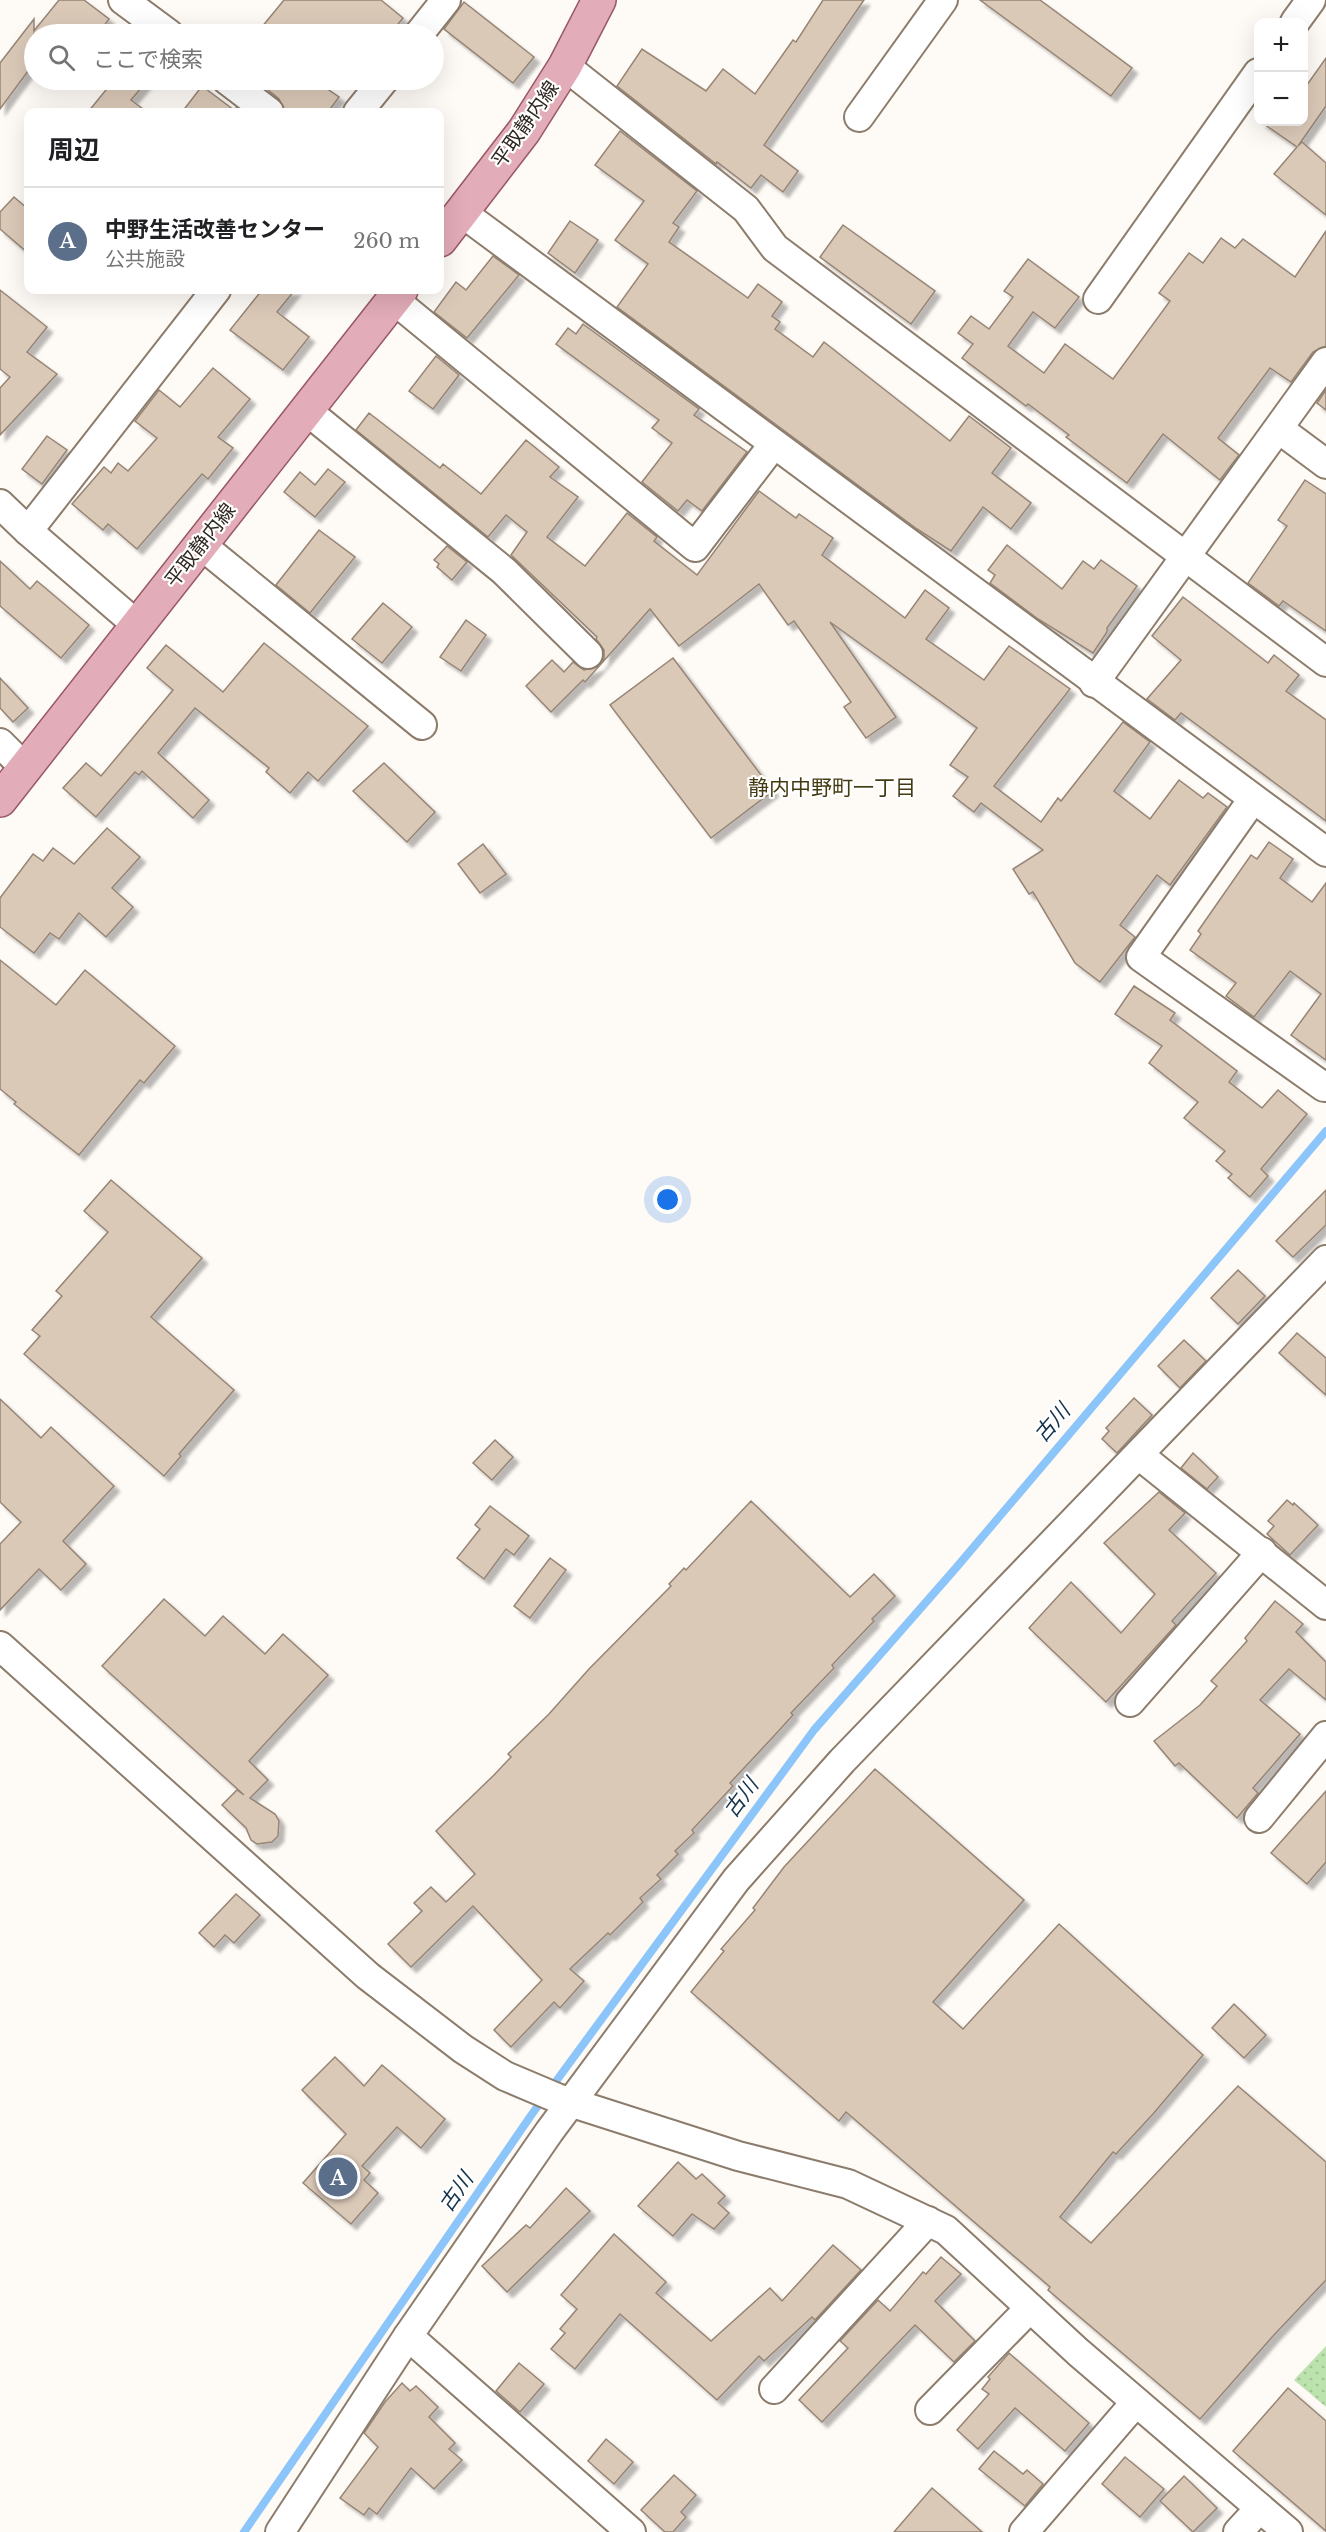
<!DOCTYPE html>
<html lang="ja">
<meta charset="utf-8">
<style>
body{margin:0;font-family:"Libre Baskerville","Noto Sans JP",serif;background:#f2f2f2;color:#202124}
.controls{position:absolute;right:18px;top:18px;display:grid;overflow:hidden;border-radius:12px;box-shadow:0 6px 24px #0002}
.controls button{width:54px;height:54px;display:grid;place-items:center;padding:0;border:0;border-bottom:2px solid #e0e0e0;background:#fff;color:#202124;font:30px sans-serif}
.you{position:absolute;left:668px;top:1200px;width:21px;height:21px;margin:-15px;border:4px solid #fff;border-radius:50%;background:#1a73e8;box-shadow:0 0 0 9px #1a73e833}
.badge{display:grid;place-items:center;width:39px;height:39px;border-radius:50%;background:#d93025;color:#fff;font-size:20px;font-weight:700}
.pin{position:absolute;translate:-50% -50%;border:3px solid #fff;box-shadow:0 2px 6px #0006}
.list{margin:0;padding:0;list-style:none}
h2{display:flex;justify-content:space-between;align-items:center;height:78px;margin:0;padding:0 24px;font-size:26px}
h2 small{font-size:20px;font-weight:400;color:#757577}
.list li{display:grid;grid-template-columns:39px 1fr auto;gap:18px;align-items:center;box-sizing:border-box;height:108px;padding:0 24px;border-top:2px solid #e0e0e0}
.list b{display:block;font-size:22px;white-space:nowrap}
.list p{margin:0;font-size:20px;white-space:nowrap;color:#757577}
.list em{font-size:20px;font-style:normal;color:#757577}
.icon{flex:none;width:33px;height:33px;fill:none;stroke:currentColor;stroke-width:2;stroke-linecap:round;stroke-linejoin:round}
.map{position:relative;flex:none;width:1326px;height:2532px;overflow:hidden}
.search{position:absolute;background:#fff;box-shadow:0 6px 24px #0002;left:24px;top:24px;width:420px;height:66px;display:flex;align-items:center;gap:15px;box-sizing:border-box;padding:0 21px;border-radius:33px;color:#757577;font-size:22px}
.panel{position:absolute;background:#fff;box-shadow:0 6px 24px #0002;left:24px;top:108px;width:420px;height:186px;border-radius:12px}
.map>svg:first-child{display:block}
</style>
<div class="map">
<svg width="1326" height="2532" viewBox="0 0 1326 2532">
<defs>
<pattern id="grass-dots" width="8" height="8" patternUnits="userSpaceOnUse" patternTransform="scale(1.5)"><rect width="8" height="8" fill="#bce2ae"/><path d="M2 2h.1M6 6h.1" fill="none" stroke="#a2c295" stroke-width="1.8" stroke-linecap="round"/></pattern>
<filter id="shadow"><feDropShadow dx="5.5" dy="5.5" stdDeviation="1.5" flood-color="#0004"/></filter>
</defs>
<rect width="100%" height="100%" fill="#fefaf6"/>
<path fill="url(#grass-dots)" d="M 1326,2346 L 1326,2407 L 1294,2380 Z"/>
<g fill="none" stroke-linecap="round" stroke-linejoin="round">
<path stroke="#8cc5f9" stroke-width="8" d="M 244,2532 L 532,2114 L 814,1730 L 955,1569 L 1326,1131"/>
</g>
<g fill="#dbc9b8" stroke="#968575" stroke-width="1.5" filter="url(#shadow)">
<path d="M 59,0 L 84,0 L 109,19 L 98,34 L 34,34 L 34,63 L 0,109 L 0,63 L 34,19 L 34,31 Z"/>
<path d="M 284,0 L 381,0 L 403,18 L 390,34 L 256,34 Z"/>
<path d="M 823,0 L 864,0 L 764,145 L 798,171 L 783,192 L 761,175 L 751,188 L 717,162 L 716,164 L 617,86 L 642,49 L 706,91 L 723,69 L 755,94 L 793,40 L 796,42 Z"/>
<path d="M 980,0 L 1040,0 L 1132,68 L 1111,96 Z"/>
<path d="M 464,2 L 534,57 L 513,83 L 444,29 Z"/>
<path d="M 1326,58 L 1326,106 L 1298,146 L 1302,142 L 1326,163 L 1326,215 L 1274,174 L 1297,147 L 1261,122 L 1304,122 L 1304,89 Z"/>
<path d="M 114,80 L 148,80 L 131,100 L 147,112 L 88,112 Z"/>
<path d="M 256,80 L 314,80 L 339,97 L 328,112 L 285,112 L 279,99 Z"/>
<path d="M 202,86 L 234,110 L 236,108 L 242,112 L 182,112 Z"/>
<path d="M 620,131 L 697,191 L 673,223 L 679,227 L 669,242 L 748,298 L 758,284 L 782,302 L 772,316 L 780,322 L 775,329 L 813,357 L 824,342 L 950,441 L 969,416 L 1011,448 L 992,473 L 1031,503 L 1011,529 L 983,507 L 951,551 L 917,529 L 617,307 L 648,264 L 615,240 L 644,201 L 595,165 Z"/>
<path d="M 14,197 L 28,209 L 28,253 L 0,229 L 0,212 Z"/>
<path d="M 570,221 L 598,240 L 575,273 L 548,253 Z"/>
<path d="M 843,225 L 935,291 L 911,324 L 820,257 Z"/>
<path d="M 1326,231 L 1326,346 L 1313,352 L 1291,382 L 1270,368 L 1218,438 L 1239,455 L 1220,480 L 1163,434 L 1127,483 L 1066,437 L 1069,435 L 1028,404 L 1026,406 L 962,358 L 973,344 L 958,333 L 971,316 L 989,329 L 1013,297 L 1004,291 L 1028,259 L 1079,297 L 1055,328 L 1033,312 L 1008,346 L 1044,373 L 1065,344 L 1113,379 L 1170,301 L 1159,293 L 1189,253 L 1203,263 L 1221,238 L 1235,248 L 1243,239 L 1295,277 Z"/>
<path d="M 493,256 L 519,275 L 467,338 L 434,312 L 456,282 L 466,290 Z"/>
<path d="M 0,290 L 47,327 L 27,352 L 57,374 L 0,435 L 0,388 L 10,377 L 0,369 Z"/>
<path d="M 262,290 L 295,290 L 277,312 L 309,337 L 283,370 L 230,330 Z"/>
<path d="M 583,324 L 699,409 L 694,415 L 747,452 L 702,511 L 687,500 L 678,511 L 642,482 L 672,443 L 652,428 L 659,420 L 556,344 L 568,328 L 576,334 Z"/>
<path d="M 436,356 L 459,375 L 433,409 L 409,391 Z"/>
<path d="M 213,368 L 250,399 L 218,437 L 233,448 L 208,479 L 202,474 L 137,549 L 108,524 L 103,530 L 72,504 L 104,467 L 111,473 L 118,463 L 128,471 L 157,438 L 135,421 L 159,390 L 180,407 Z"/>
<path d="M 1326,390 L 1326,410 L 1317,403 Z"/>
<path d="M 369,413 L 440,468 L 443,464 L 481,494 L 526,440 L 559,467 L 550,477 L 578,497 L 547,537 L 585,566 L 627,513 L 657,537 L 654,541 L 697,575 L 759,491 L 796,518 L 799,514 L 833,538 L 822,555 L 905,618 L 925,590 L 949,608 L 926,639 L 984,680 L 1009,646 L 1070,689 L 994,786 L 1041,822 L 1058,798 L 1061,801 L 1123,722 L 1150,742 L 1114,791 L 1150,819 L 1179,780 L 1203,798 L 1208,793 L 1227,807 L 1170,885 L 1157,875 L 1120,925 L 1135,937 L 1100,982 L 1075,963 L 1033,892 L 1029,894 L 1013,869 L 1043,850 L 981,803 L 974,812 L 953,796 L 968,777 L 950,765 L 977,728 L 830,622 L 896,717 L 866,738 L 844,707 L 851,702 L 794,621 L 788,625 L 759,584 L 679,646 L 650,609 L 585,682 L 583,680 L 551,712 L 526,686 L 552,660 L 564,672 L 573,662 L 584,670 L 599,666 L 604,659 L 604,650 L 596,639 L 597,637 L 511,555 L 527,532 L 506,515 L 488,537 L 356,430 Z"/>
<path d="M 47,436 L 67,450 L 42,484 L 22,469 Z"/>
<path d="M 328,469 L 345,482 L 315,517 L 284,492 L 300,472 L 315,485 Z"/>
<path d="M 1305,480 L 1326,494 L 1326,631 L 1283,601 L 1279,606 L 1248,583 L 1287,526 L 1278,520 Z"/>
<path d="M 319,530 L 355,557 L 310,613 L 276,585 Z"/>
<path d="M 1007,545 L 1062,589 L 1083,561 L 1094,569 L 1101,560 L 1137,586 L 1107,628 L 1107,632 L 1093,653 L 1038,619 L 990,583 L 995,575 L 988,570 Z"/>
<path d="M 447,546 L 467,562 L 452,580 L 437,567 L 439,564 L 434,560 Z"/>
<path d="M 0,561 L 30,589 L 37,581 L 89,625 L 61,658 L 0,606 Z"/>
<path d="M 1183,597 L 1268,663 L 1274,655 L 1299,675 L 1286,691 L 1326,720 L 1326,821 L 1181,713 L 1175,720 L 1147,699 L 1181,660 L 1152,636 Z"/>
<path d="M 383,603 L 412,627 L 382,663 L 352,639 Z"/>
<path d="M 466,620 L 486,635 L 461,671 L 440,657 Z"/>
<path d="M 264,643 L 368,726 L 318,781 L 308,772 L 290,793 L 266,772 L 269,768 L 195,708 L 158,753 L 209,800 L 193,818 L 142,771 L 139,775 L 135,772 L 96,817 L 63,788 L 86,763 L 101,776 L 173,690 L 147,668 L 166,645 L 223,692 Z"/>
<path d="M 673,658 L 773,791 L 711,838 L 610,705 Z"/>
<path d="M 0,678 L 28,708 L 13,722 L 0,708 Z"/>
<path d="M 384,763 L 435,812 L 407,842 L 353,791 Z"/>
<path d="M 107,828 L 140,857 L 112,888 L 133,907 L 106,937 L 79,913 L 59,939 L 50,933 L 34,953 L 0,927 L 0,898 L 33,854 L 43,861 L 53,848 L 74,864 Z"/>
<path d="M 1269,842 L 1293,859 L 1280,878 L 1312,902 L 1326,883 L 1326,1060 L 1291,1035 L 1321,994 L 1290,971 L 1254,1017 L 1226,996 L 1236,983 L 1190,950 L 1201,934 L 1198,931 L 1251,855 L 1257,859 Z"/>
<path d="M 483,844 L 506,874 L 480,893 L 458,864 Z"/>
<path d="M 0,960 L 56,1005 L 85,970 L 175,1046 L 144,1083 L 140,1080 L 79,1155 L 14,1104 L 16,1102 L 0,1089 Z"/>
<path d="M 1134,986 L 1175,1013 L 1170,1020 L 1237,1071 L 1229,1082 L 1262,1108 L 1278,1090 L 1307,1114 L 1261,1169 L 1268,1176 L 1250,1197 L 1228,1178 L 1232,1174 L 1216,1161 L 1225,1151 L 1184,1118 L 1198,1102 L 1149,1063 L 1162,1046 L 1115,1014 Z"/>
<path d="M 111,1180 L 202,1258 L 151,1317 L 234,1390 L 179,1454 L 181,1456 L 164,1476 L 24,1354 L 40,1336 L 32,1330 L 62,1296 L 56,1291 L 108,1232 L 84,1211 Z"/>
<path d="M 1326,1190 L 1326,1225 L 1293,1257 L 1276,1241 Z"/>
<path d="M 1238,1270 L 1265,1296 L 1238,1324 L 1211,1298 Z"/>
<path d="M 1297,1333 L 1326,1358 L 1326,1395 L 1279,1353 Z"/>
<path d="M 1184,1340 L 1206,1361 L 1180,1388 L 1158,1366 Z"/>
<path d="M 1134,1398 L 1152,1415 L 1117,1453 L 1102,1439 L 1109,1431 L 1106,1428 Z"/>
<path d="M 0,1399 L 41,1438 L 51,1427 L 114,1486 L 63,1541 L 86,1564 L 61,1590 L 39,1569 L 0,1610 L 0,1544 L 21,1522 L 0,1502 Z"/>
<path d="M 495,1440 L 513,1457 L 492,1480 L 473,1463 Z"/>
<path d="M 1193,1453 L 1218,1477 L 1207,1489 L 1181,1468 Z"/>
<path d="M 1159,1492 L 1185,1513 L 1169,1530 L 1216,1573 L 1172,1621 L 1176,1625 L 1106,1702 L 1029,1628 L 1071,1582 L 1121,1633 L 1155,1594 L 1104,1543 Z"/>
<path d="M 1287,1500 L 1293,1505 L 1294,1503 L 1318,1525 L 1290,1555 L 1267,1534 L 1274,1526 L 1268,1521 Z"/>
<path d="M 751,1501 L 850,1597 L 874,1574 L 895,1596 L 872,1619 L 874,1621 L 832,1665 L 834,1668 L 791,1713 L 793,1715 L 773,1737 L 730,1783 L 733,1786 L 692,1830 L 694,1833 L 675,1851 L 678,1854 L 657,1875 L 661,1879 L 640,1898 L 643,1902 L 610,1935 L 608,1933 L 570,1969 L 584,1981 L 560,2008 L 554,2002 L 511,2047 L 494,2030 L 542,1980 L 473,1906 L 411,1967 L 388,1944 L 422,1911 L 414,1903 L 431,1887 L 446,1902 L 475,1874 L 436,1831 L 494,1775 L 511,1757 L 508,1754 L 549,1714 L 589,1669 L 671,1586 L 669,1584 L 684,1568 L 686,1570 Z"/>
<path d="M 490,1506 L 529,1536 L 514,1555 L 506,1549 L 484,1579 L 457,1558 L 480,1529 L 475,1525 Z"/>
<path d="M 550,1558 L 566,1570 L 530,1618 L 514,1606 Z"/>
<path d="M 164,1599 L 205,1636 L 223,1616 L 265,1654 L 283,1634 L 328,1675 L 249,1761 L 268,1780 L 250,1798 L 275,1814 L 279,1821 L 278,1836 L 272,1842 L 257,1844 L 251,1840 L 246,1828 L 222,1805 L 237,1790 L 244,1795 L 102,1666 Z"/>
<path d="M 1275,1601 L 1303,1624 L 1296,1632 L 1326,1662 L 1326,1700 L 1289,1669 L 1260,1700 L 1300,1734 L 1253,1788 L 1258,1793 L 1237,1818 L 1179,1763 L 1175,1766 L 1154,1741 L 1200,1705 L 1217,1686 L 1211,1681 L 1247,1641 L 1245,1638 Z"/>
<path d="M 875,1769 L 1024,1900 L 933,2002 L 963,2029 L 1059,1924 L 1203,2055 L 1153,2114 L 1116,2154 L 1113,2152 L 1060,2217 L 1091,2243 L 1238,2086 L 1326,2162 L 1326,2280 L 1273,2336 L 1200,2419 L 1048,2290 L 1050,2287 L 846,2112 L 839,2121 L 691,1992 L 724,1951 L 721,1949 L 755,1910 L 753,1908 L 784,1867 Z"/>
<path d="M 1326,1791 L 1326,1862 L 1307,1884 L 1271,1853 Z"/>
<path d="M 236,1894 L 260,1915 L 234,1943 L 225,1935 L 214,1947 L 199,1933 Z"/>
<path d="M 1234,2004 L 1266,2035 L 1244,2058 L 1212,2028 Z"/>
<path d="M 335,2057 L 364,2086 L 382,2065 L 445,2119 L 421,2148 L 397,2127 L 362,2166 L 370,2173 L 364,2180 L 378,2193 L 351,2224 L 303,2183 L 346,2134 L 302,2090 Z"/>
<path d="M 678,2162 L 696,2179 L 702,2174 L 725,2196 L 718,2203 L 729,2213 L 714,2229 L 692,2214 L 673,2236 L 638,2206 Z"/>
<path d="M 566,2188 L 590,2211 L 507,2292 L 482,2266 L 526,2225 L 530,2228 Z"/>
<path d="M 614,2234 L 666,2282 L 656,2293 L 711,2341 L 770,2288 L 782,2301 L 833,2245 L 861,2270 L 815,2320 L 812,2317 L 764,2361 L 759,2356 L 717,2400 L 620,2314 L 575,2369 L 551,2349 L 565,2333 L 560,2329 L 577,2309 L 561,2295 Z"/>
<path d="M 941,2257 L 961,2274 L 935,2301 L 975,2341 L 954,2362 L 915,2325 L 822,2422 L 799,2400 L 848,2348 L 840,2341 L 878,2300 L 890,2311 L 923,2272 L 926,2274 Z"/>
<path d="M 1009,2353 L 1089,2423 L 1065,2451 L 1015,2408 L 978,2449 L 957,2430 L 989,2394 L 982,2389 L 990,2379 L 988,2377 Z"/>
<path d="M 519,2363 L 544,2384 L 520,2412 L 496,2391 Z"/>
<path d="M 402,2383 L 410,2391 L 416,2386 L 438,2407 L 429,2417 L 455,2443 L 449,2449 L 462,2460 L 434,2489 L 411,2468 L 377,2514 L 369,2508 L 364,2515 L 340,2498 L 378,2447 L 364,2433 L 385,2402 Z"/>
<path d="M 1288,2388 L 1326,2421 L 1326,2531 L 1233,2451 Z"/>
<path d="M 606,2439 L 633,2462 L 614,2484 L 588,2461 Z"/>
<path d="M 994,2451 L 1023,2474 L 1027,2470 L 1043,2484 L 1025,2506 L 979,2469 Z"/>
<path d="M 1125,2457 L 1164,2489 L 1140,2517 L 1102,2484 Z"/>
<path d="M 674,2475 L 696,2495 L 681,2512 L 686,2517 L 673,2532 L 665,2532 L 641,2510 Z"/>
<path d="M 1184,2476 L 1217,2508 L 1193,2532 L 1160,2501 Z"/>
<path d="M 932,2488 L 982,2532 L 894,2532 Z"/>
</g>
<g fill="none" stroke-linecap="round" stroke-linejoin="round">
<g stroke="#8c7c6c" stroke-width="32">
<g id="minor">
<path d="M 123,0 L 169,34"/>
<path d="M 1295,22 L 1311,0"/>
<path d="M 419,34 L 446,0"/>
<path d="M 565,66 L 746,209 L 775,248 L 1326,662"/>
<path d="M 227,80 L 269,112"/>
<path d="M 358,112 L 384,80"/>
<path d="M 859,117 L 943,0"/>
<path d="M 461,212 L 1326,852"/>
<path d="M 393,299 L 695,547 L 773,445"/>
<path d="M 1098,299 L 1258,73"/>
<path d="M 306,410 L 504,571 L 588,654"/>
<path d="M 1279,429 L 1326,464"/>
<path d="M 0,504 L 28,531"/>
<path d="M 200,544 L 422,725"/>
<path d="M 137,625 L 28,531 L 216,290"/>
<path d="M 1094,683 L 1326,362"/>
<path d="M 0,743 L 25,768"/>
<path d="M 1253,799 L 1141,957 L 1324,1087 L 1326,1085"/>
<path d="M 1139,1455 L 1326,1605"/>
<path d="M 0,1646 L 368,1976 L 463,2049 L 505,2076 L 557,2098 L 738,2156 L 848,2184 L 946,2230 L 1078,2352 L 1288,2532"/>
<path d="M 1130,1702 L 1262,1552"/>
<path d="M 1259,1818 L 1326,1736"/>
<path d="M 408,2336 L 631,2532"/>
<path d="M 774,2389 L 928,2221"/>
<path d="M 930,2410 L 1030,2308"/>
<path d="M 280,2532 L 408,2336 L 549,2132 L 736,1880 L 842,1761 L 1326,1260"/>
<path d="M 1024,2532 L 1136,2402"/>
<path d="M 1238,2532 L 1260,2508"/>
</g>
</g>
<g stroke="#975964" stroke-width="36">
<g id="major">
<path d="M 440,240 L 524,131 L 565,66 L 599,0"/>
<path d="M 0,800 L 401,290"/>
</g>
</g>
<use href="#minor" stroke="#fff" stroke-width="28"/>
<use href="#major" stroke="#e2acb8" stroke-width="33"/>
</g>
<g text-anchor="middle" stroke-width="4.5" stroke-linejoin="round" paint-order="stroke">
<g font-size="20" fill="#2e2821" stroke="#fff">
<text transform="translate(525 124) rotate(-55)" y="7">平取静内線</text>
<text transform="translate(200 545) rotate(-52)" y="7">平取静内線</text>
</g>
<g font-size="21" fill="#453b12" stroke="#fff">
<text x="832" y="795">静内中野町一丁目</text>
</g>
<g font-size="21" font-style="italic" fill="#13324b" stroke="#fff">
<text transform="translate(1052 1423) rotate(-49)" y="7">古川</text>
<text transform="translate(741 1798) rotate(-54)" y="7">古川</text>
<text transform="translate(456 2192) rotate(-55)" y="7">古川</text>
</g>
</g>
</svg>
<div class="controls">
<button>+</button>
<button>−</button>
</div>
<div class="you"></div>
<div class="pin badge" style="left:338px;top:2177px;background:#5c6f8a">A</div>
<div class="search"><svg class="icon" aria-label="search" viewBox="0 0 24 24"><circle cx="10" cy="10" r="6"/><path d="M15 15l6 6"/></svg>ここで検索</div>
<section class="panel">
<h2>周辺<small></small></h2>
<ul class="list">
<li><span class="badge" style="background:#5c6f8a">A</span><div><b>中野生活改善センター</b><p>公共施設</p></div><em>260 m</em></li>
</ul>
</section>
</div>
